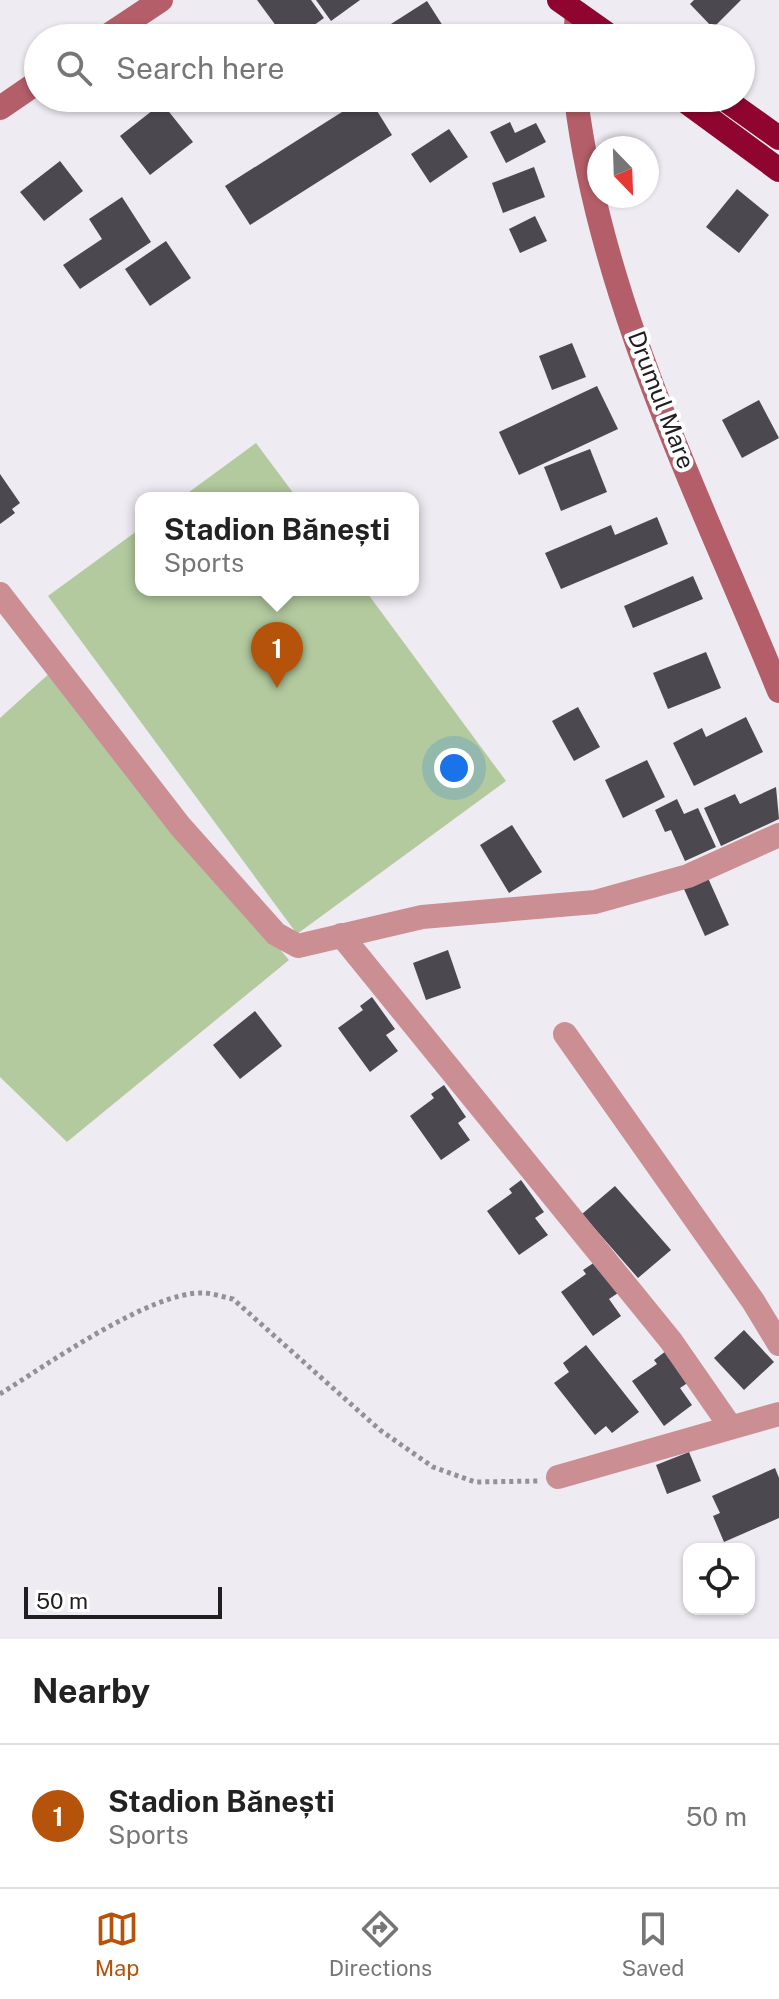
<!DOCTYPE html>
<meta charset="utf-8">
<style>
body{margin:0;font-family:"Public Sans",sans-serif;background:#f2f2f2;color:#222}
.controls{position:absolute;right:24px;bottom:24px;display:grid;overflow:hidden;border-radius:16px;box-shadow:0 2px 6px #0004}
.controls button{width:72px;height:72px;display:grid;place-items:center;padding:0;border:0;border-bottom:2px solid #e0e0e0;background:#fff;color:#222;font:40px sans-serif}
.compass{position:absolute;left:587px;top:136px;width:72px;height:72px;border-radius:50%;background:#fff;box-shadow:0 2px 6px #0004;rotate:157deg}
.scale{position:absolute;left:24px;bottom:20px;width:198px;box-sizing:border-box;padding-left:8px;border:4px solid #1f1e21;border-top:0;font-size:22px;line-height:28px;white-space:nowrap;color:#1f1e21;-webkit-text-stroke:6px #fff;paint-order:stroke}
.you{position:absolute;left:454px;top:768px;width:28px;height:28px;margin:-20px;border:6px solid #fff;border-radius:50%;background:#1a73e8;box-shadow:0 0 0 12px #1a73e833}
.badge{display:grid;place-items:center;width:52px;height:52px;border-radius:50%;background:#b45309;color:#fff;font-size:26px;font-weight:700}
.pin{position:absolute;translate:-50% -66px;filter:drop-shadow(0 2px 4px #0008)}
.pin::after{content:'';position:absolute;top:42px;width:28px;height:24px;background:inherit;clip-path:polygon(0 0,100% 0,50% 100%)}
.popup{position:absolute;left:135px;top:492px;width:284px;height:104px;box-sizing:border-box;display:grid;place-content:center;border-radius:16px;background:#fff;filter:drop-shadow(0 2px 6px #0005);font-size:26px;white-space:nowrap;color:#767676}
.popup b{font-size:30px;color:#222}
.popup::after{content:'';position:absolute;left:50%;top:100%;margin-left:-16px;border:16px solid transparent;border-top-color:#fff}
.list{margin:0;padding:0;list-style:none}
h2{display:flex;justify-content:space-between;align-items:center;height:104px;margin:0;padding:0 32px;font-size:34px}
h2 small{font-size:26px;font-weight:400;color:#767676}
.list li{display:grid;grid-template-columns:52px 1fr auto;gap:24px;align-items:center;box-sizing:border-box;height:144px;padding:0 32px;border-top:2px solid #e0e0e0}
.list b{display:block;font-size:30px;white-space:nowrap}
.list p{margin:0;font-size:26px;white-space:nowrap;color:#767676}
.list em{font-size:26px;font-style:normal;color:#767676}
.icon{flex:none;width:44px;height:44px;fill:none;stroke:currentColor;stroke-width:2;stroke-linecap:round;stroke-linejoin:round}
.map{position:relative;flex:none;width:779px;height:1639px;overflow:hidden}
.search{position:absolute;background:#fff;box-shadow:0 2px 6px #0004;left:24px;right:24px;top:24px;height:88px;display:flex;align-items:center;gap:20px;box-sizing:border-box;padding:0 28px;border-radius:44px;color:#767676;font-size:30px}
.sheet{height:248px;background:#fff}
nav{display:flex;justify-content:space-around;align-items:center;box-sizing:border-box;height:112px;border-top:2px solid #e0e0e0;background:#fff;font-size:22px;color:#767676}
nav a{display:grid;justify-items:center;gap:4px}
nav .on{color:#b45309}
.map>svg:first-child{display:block}
</style>
<div class="map">
<svg width="779" height="1639" viewBox="0 0 779 1639">
<rect width="100%" height="100%" fill="#eeebf2"/>
<g fill="#b2ca9e">
<path d="M 256,443 L 297,498 L 181,498 Z"/>
<path d="M 141,528 L 141,590 L 365,590 L 506,781 L 297,934 L 48,596 Z"/>
<path d="M 52,671 L 109,748 L 289,960 L 67,1142 L 0,1077 L 0,718 Z"/>
</g>
<g fill="#4b494f">
<path d="M 257,0 L 311,0 L 324,18 L 296,38 L 285,38 Z"/>
<path d="M 316,0 L 360,0 L 331,21 Z"/>
<path d="M 694,0 L 741,0 L 713,28 L 690,4 Z"/>
<path d="M 427,1 L 450,37 L 369,38 Z"/>
<path d="M 364,98 L 369,98 L 392,135 L 250,225 L 225,186 Z"/>
<path d="M 162,103 L 193,142 L 150,175 L 120,136 Z"/>
<path d="M 510,122 L 515,133 L 536,123 L 546,142 L 506,163 L 490,132 Z"/>
<path d="M 449,129 L 468,157 L 430,183 L 411,154 Z"/>
<path d="M 60,161 L 83,191 L 44,221 L 20,192 Z"/>
<path d="M 534,167 L 545,197 L 503,213 L 492,183 Z"/>
<path d="M 737,189 L 769,215 L 739,253 L 706,227 Z"/>
<path d="M 122,197 L 151,242 L 80,289 L 63,265 L 102,239 L 89,219 Z"/>
<path d="M 535,216 L 547,241 L 520,253 L 509,229 Z"/>
<path d="M 166,241 L 191,278 L 150,306 L 125,269 Z"/>
<path d="M 572,343 L 586,377 L 552,390 L 539,356 Z"/>
<path d="M 597,386 L 618,429 L 519,475 L 499,432 Z"/>
<path d="M 759,400 L 779,438 L 742,458 L 722,420 Z"/>
<path d="M 590,449 L 607,492 L 561,511 L 544,467 Z"/>
<path d="M 0,474 L 20,503 L 12,509 L 15,513 L 0,524 Z"/>
<path d="M 657,517 L 668,544 L 561,589 L 545,553 L 611,525 L 615,535 Z"/>
<path d="M 693,576 L 703,599 L 633,628 L 624,606 Z"/>
<path d="M 706,652 L 721,688 L 668,709 L 653,673 Z"/>
<path d="M 578,707 L 600,747 L 574,761 L 552,721 Z"/>
<path d="M 746,717 L 763,752 L 694,786 L 673,743 L 702,728 L 706,737 Z"/>
<path d="M 647,760 L 665,797 L 623,818 L 605,780 Z"/>
<path d="M 776,787 L 779,819 L 721,846 L 704,808 L 735,794 L 740,804 Z"/>
<path d="M 677,799 L 684,814 L 698,808 L 716,847 L 685,861 L 671,830 L 665,832 L 655,810 Z"/>
<path d="M 512,825 L 542,872 L 509,893 L 480,845 Z"/>
<path d="M 708,878 L 729,925 L 705,936 L 684,889 Z"/>
<path d="M 448,950 L 461,988 L 426,1000 L 413,963 Z"/>
<path d="M 372,997 L 395,1029 L 386,1035 L 398,1051 L 370,1072 L 338,1028 L 363,1010 L 360,1006 Z"/>
<path d="M 255,1011 L 282,1046 L 240,1079 L 213,1045 Z"/>
<path d="M 444,1085 L 466,1117 L 458,1123 L 470,1140 L 441,1160 L 410,1116 L 434,1098 L 431,1094 Z"/>
<path d="M 521,1180 L 544,1212 L 535,1218 L 548,1235 L 519,1255 L 487,1211 L 512,1193 L 509,1189 Z"/>
<path d="M 615,1186 L 671,1250 L 638,1278 L 582,1214 Z"/>
<path d="M 595,1262 L 618,1293 L 609,1299 L 621,1316 L 593,1336 L 561,1292 L 586,1274 L 583,1270 Z"/>
<path d="M 744,1330 L 774,1362 L 744,1390 L 714,1358 Z"/>
<path d="M 586,1345 L 639,1412 L 612,1433 L 606,1426 L 595,1435 L 554,1383 L 569,1372 L 563,1363 Z"/>
<path d="M 666,1351 L 689,1382 L 680,1388 L 692,1405 L 664,1426 L 632,1381 L 657,1364 L 654,1360 Z"/>
<path d="M 689,1452 L 701,1481 L 667,1494 L 656,1465 Z"/>
<path d="M 775,1468 L 779,1478 L 779,1518 L 724,1542 L 713,1516 L 720,1513 L 712,1496 Z"/>
</g>
<g fill="none" stroke-linecap="round" stroke-linejoin="round">
<path stroke="#939196" stroke-width="5" stroke-dasharray="4 4" stroke-linecap="butt" d="M 0,1394 C 45,1366 151,1291 203,1293 C 212,1293 223,1297 233,1299 L 380,1430 L 433,1467 L 475,1482 L 538,1481"/>
<g stroke="#ca8e93" stroke-width="24">
<path d="M 0,594 L 180,826 L 276,934 L 298,946 L 422,917 L 595,902 L 688,876 L 779,835"/>
<path d="M 341,935 L 671,1341 L 730,1426"/>
<path d="M 565,1034 L 753,1301 L 779,1344"/>
<path d="M 558,1477 L 779,1414"/>
</g>
<g stroke="#b35e68" stroke-width="24">
<path d="M 104,38 L 161,0"/>
<path d="M 575,38 L 577,13"/>
<path d="M 576,98 C 601,303 702,502 779,691"/>
<path d="M 0,108 L 38,82"/>
</g>
<g stroke="#8f0530" stroke-width="24">
<path d="M 559,0 L 613,38"/>
<path d="M 681,98 L 779,170"/>
<path d="M 723,98 L 779,138"/>
</g>
</g>
<g text-anchor="middle" stroke-width="8" stroke-linejoin="round" paint-order="stroke">
<g font-size="24" fill="#1f1e21" stroke="#fff">
<text transform="translate(661 400) rotate(69)" y="8">Drumul Mare</text>
</g>
</g>
</svg>
<div class="controls">
<button><svg class="icon" aria-label="locate" viewBox="0 0 24 24"><circle cx="12" cy="12" r="6"/><path d="M12 2v4M12 18v4M2 12h4M18 12h4"/></svg></button>
</div>
<svg class="compass" viewBox="-18 -18 36 36"><path d="M0-13l5 13h-10z" fill="#e53935"/><path d="M0 13l5-13h-10z" fill="#767676"/></svg>
<div class="scale">50 m</div>
<div class="you"></div>
<div class="pin badge" style="left:277px;top:688px">1</div>
<div class="popup"><b>Stadion Bănești</b>Sports</div>
<div class="search"><svg class="icon" aria-label="search" viewBox="0 0 24 24"><circle cx="10" cy="10" r="6"/><path d="M15 15l6 6"/></svg>Search here</div>
</div>
<section class="sheet">
<h2>Nearby<small></small></h2>
<ul class="list">
<li><span class="badge">1</span><div><b>Stadion Bănești</b><p>Sports</p></div><em>50 m</em></li>
</ul>
</section>
<nav>
<a class="on"><svg class="icon" aria-label="map" viewBox="0 0 24 24"><path d="M3 6l6-2 6 2 6-2v14l-6 2-6-2-6 2zM9 4v14M15 6v14"/></svg>Map</a>
<a><svg class="icon" aria-label="directions" viewBox="0 0 24 24"><path d="M12 3l9 9-9 9-9-9zM9 14v-3h6M13 9l2 2-2 2"/></svg>Directions</a>
<a><svg class="icon" aria-label="saved" viewBox="0 0 24 24"><path d="M7 4h10v16l-5-4-5 4z"/></svg>Saved</a>
</nav>
